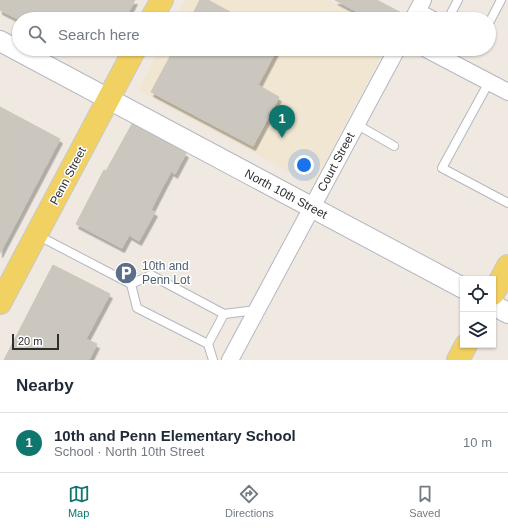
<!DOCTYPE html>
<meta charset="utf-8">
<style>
body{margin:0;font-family:Helvetica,sans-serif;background:#f2f2f3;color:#1f2937}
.controls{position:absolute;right:12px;bottom:12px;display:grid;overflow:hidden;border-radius:0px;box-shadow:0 1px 3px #0004}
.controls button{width:36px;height:36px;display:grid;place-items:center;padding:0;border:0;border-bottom:1px solid #e0e1e3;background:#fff;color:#1f2937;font:20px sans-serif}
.scale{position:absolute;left:12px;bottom:10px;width:47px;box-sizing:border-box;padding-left:4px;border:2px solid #2e2e2e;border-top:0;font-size:11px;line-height:14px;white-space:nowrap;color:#2e2e2e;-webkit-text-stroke:3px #fff;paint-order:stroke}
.you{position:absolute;left:304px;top:165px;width:14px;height:14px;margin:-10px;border:3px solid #fff;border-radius:50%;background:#1a73e8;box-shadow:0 0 0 6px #1a73e833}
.badge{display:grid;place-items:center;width:26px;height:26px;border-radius:50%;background:#0f766e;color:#fff;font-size:13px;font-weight:700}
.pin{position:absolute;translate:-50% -33px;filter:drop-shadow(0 1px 2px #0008)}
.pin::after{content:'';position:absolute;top:21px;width:14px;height:12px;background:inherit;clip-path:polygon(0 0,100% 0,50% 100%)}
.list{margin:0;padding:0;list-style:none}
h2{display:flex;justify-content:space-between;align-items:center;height:52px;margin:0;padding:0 16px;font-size:17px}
h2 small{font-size:13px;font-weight:400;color:#747a83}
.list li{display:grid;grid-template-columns:26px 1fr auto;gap:12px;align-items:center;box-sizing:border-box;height:60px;padding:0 16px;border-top:1px solid #e0e1e3}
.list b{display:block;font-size:15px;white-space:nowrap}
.list p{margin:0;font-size:13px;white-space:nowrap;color:#747a83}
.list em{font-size:13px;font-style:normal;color:#747a83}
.icon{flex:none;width:22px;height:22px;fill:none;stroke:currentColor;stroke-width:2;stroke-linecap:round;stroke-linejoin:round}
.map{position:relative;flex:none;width:508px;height:360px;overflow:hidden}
.search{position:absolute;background:#fff;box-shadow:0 1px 3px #0004;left:12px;right:12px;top:12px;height:44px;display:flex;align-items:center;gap:10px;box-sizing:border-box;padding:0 14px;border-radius:22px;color:#747a83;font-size:15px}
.sheet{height:112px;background:#fff}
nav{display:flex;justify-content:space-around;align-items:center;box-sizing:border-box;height:56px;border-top:1px solid #e0e1e3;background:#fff;font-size:11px;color:#747a83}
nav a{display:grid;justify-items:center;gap:2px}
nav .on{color:#0f766e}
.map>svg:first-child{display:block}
</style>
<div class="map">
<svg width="508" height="360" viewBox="0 0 508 360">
<defs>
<filter id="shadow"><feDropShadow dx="2.5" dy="4.5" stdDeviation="0" flood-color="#0004"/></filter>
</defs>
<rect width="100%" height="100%" fill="#efe9e1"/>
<g fill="#f0e6d1">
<path d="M 185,0 L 327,0 L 363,19 L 175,19 Z"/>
<path d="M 159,49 L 385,49 L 313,185 L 138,90 Z"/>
</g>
<g fill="#cbc7bf" stroke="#cbc5ba" filter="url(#shadow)">
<path d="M 0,0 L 135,0 L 125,19 L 18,19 L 0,10 Z"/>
<path d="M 200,0 L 208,0 L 243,19 L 190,19 Z"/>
<path d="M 335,0 L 377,0 L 405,15 L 404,19 L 371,19 Z"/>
<path d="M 174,49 L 277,49 L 258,85 L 279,97 L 253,146 L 151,92 Z"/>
<path d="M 0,107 L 60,139 L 0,253 Z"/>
<path d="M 132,124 L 186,153 L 175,174 L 171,171 L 157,198 L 151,210 L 155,212 L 139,241 L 129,235 L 122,248 L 76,224 L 104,170 L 106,171 Z"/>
<path d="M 53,265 L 110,294 L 86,339 L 97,344 L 89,360 L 4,360 Z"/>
</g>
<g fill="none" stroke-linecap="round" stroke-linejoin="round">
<g stroke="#b4b7c1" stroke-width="10">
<g id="service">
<path d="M 419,8 L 440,19"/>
<path d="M 448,19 L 458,0"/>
<path d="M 489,23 L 501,0"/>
<path d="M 489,82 L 442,168 L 508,203"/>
<path d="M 356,124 L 394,146"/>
<path d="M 37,235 L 131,284"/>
<path d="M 208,344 L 224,314"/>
<path d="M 213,360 L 208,344 L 137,308 L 131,284 L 151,275 L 224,314 L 256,310"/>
</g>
</g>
<g stroke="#b4b7c1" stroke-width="18">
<g id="minor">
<path d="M 413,19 L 423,0"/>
<path d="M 426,49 L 508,92"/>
<path d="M 230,360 L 397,49"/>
</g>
</g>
<g stroke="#b4b7c1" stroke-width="22">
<g id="tertiary">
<path d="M 0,41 L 463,288"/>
<path d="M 493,305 L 508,313"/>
</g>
</g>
<g stroke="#c9c9c9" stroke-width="24">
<g id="primary">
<path d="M 151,19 L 162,0"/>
<path d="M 493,294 L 508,266"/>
<path d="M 0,303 L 135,49"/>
<path d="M 458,360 L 466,345"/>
</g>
</g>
<use href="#service" stroke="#fff" stroke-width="8"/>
<use href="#minor" stroke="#fff" stroke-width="16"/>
<use href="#tertiary" stroke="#fff" stroke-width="20"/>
<use href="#primary" stroke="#f2d163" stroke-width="22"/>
</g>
<defs>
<g id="parking-disc" transform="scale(1.15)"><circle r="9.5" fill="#5c6f8a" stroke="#fff"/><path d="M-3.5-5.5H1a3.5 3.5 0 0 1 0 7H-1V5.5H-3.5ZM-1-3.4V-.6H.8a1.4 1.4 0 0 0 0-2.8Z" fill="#fff"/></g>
</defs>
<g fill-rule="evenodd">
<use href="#parking-disc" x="126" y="273"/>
</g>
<g text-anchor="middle" stroke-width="3" stroke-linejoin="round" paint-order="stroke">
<g font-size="12" fill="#2e2e2e" stroke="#fff">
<text transform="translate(336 162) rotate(-62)" y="4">Court Street</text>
<text transform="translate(68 176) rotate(-62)" y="4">Penn Street</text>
<text transform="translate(286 194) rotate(28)" y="4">North 10th Street</text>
</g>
<g font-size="12" fill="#4e5e75" stroke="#fff" text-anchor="start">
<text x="142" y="270">10th and<tspan x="142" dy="14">Penn Lot</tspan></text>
</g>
</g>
</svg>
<div class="controls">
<button><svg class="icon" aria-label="locate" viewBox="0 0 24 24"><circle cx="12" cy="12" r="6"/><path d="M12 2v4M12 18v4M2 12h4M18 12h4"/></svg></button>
<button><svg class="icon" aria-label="layers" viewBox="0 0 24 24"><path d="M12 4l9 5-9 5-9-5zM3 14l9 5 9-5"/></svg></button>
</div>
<div class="scale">20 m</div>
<div class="you"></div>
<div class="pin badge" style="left:282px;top:138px">1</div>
<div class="search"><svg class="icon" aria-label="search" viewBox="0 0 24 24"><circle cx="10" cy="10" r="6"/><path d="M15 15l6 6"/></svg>Search here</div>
</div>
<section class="sheet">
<h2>Nearby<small></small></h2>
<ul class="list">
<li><span class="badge">1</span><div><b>10th and Penn Elementary School</b><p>School · North 10th Street</p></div><em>10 m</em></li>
</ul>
</section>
<nav>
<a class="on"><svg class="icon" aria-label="map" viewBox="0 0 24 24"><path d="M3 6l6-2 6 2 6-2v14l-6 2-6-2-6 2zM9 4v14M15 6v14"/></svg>Map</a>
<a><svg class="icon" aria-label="directions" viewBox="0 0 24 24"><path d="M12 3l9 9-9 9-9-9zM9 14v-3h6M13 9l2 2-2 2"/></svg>Directions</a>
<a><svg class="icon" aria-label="saved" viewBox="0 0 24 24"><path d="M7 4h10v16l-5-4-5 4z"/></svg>Saved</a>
</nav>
